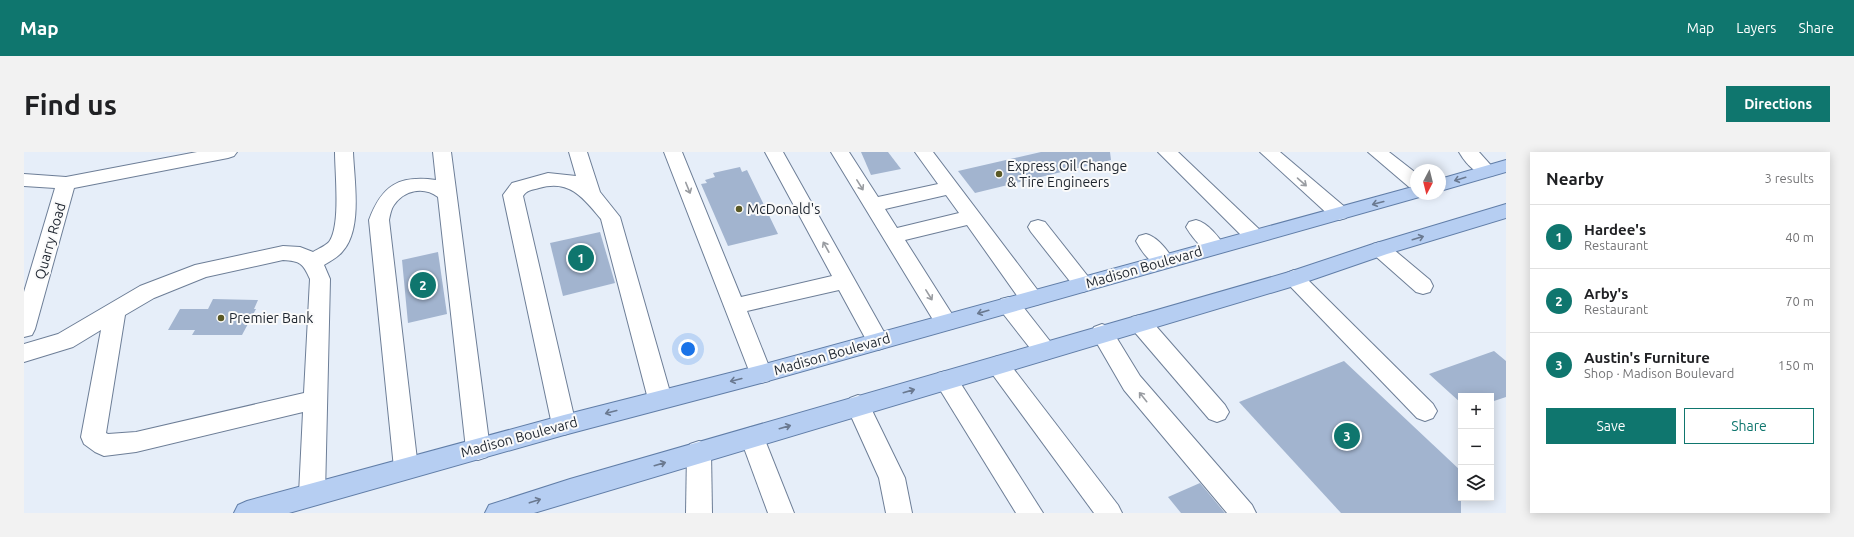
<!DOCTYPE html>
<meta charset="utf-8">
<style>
body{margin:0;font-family:Ubuntu,sans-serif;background:#f2f2f2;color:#202124}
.controls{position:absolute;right:12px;bottom:12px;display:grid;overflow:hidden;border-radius:0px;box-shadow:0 2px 10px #0003}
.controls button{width:36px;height:36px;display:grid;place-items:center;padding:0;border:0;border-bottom:1px solid #e0e0e0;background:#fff;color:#202124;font:20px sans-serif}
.compass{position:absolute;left:1386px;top:12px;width:36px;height:36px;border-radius:50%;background:#fff;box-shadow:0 2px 10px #0003;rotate:187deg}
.you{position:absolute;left:664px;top:197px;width:14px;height:14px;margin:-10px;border:3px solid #fff;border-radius:50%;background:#1a73e8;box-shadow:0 0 0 6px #1a73e833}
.badge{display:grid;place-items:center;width:26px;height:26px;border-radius:50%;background:#0f766e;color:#fff;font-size:13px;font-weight:700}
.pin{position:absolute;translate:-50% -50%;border:2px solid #fff;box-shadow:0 1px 4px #0006}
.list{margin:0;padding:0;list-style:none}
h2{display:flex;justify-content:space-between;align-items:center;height:52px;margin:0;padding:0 16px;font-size:17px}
h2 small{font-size:13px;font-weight:400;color:#757577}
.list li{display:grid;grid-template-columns:26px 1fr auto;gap:12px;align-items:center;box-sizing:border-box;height:64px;padding:0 16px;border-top:1px solid #e0e0e0}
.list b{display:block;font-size:15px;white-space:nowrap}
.list p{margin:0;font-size:13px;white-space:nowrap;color:#757577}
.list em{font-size:13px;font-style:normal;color:#757577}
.actions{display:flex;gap:8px;padding:12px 16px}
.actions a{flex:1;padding:9px 0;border:1px solid #0f766e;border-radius:0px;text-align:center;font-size:14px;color:#0f766e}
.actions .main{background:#0f766e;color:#fff}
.icon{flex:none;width:22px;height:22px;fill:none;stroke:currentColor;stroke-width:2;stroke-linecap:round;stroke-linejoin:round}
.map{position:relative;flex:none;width:1482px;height:361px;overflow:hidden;border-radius:0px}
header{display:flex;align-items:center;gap:24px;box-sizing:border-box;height:56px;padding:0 20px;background:#0f766e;color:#fff}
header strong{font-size:19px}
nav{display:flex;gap:22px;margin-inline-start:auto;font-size:14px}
.intro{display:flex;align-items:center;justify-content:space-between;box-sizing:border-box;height:96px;padding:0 24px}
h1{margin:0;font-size:28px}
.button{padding:10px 18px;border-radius:0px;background:#0f766e;color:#fff;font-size:14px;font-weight:700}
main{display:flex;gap:24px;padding:0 24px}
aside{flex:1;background:#fff;border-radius:0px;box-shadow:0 2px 10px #0003}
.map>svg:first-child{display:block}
</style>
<header>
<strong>Map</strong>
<nav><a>Map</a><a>Layers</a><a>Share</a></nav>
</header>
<div class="intro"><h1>Find us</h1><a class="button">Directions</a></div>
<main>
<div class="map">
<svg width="1482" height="361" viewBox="0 0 1482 361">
<rect width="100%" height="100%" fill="#e6eef9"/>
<g fill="#a2b4cf">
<path d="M 837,0 L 864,0 L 877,17 L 847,23 Z"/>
<path d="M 1017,0 L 1086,0 L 1087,8 L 951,41 L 934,19 Z"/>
<path d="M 716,15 L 718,20 L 723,18 L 754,82 L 704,94 L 677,32 L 683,31 L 681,28 L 691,25 L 689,21 Z"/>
<path d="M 576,80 L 591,131 L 539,144 L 526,91 Z"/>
<path d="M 414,100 L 423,162 L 384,171 L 378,108 Z"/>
<path d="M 189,147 L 234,148 L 230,157 L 232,157 L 218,183 L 168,183 L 171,178 L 144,178 L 156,157 L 184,157 Z"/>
<path d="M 1470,199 L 1482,209 L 1482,245 L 1467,250 L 1467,244 L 1437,244 L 1437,251 L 1405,222 Z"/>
<path d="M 1320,209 L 1437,319 L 1437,361 L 1317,361 L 1215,250 Z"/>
<path d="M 1176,331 L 1201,361 L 1157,361 L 1144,345 Z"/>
</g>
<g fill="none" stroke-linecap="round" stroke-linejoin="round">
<g stroke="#6d7e97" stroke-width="2">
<g id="minor">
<path d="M 173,0 L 213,0 L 210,4 L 204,6 L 50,36 L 11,177 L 8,183 L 0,185 L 0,140 L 31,36 L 0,34 L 0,22 L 42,25 Z"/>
<path d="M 311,0 L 329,0 C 330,28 339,78 318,100 C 313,106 306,109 300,113 L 306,127 L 301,342 L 297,350 L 288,353 L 279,350 L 275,342 L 279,260 L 112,300 L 80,304 L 71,300 L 60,292 L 57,285 L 77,178 L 49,195 L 0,210 L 0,192 L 34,182 L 116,134 L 171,113 L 259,94 L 276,95 L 289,100 C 294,97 301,94 305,90 C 317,74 311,21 311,0 ZM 259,108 C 276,109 279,111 286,127 L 280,241 L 112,280 L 84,282 L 82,281 L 101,163 L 130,146 L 182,125 Z"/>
<path d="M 409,0 L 427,0 L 466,297 L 463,305 L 454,308 L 445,305 L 442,297 L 414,45 C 400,34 380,38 370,53 C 367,57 366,63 365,68 L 394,316 L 391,324 L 382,327 L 373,324 L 370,316 L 345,68 C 358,33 375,23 412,28 Z"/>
<path d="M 545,0 L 563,0 L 576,40 L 596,65 L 648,247 L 644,254 L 636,257 L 628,254 L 624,247 L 577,67 C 559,45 545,27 515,36 C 508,38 503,38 499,44 L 552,273 L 548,280 L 540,283 L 532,280 L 528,273 L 479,43 L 488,31 L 524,21 L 552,24 Z"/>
<path d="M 640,0 L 658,0 L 717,145 L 808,124 L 741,0 L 759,0 L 865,189 L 862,195 L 854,198 L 846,195 L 815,138 L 723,159 L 748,222 L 745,229 L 737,231 L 729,229 Z"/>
<path d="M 807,0 L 825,0 L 854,45 L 914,32 L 891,0 L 909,0 L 1015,140 L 1018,146 L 1015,152 L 1007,154 L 999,152 L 943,73 L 881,88 L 933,170 L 930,176 L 922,178 L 914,176 ZM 922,43 L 935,61 L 873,76 L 861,57 Z"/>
<path d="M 1134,0 L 1154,0 L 1237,79 L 1240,84 L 1237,89 L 1230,91 L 1223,89 Z"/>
<path d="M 1236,0 L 1256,0 L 1322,56 L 1325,61 L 1322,66 L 1315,68 L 1308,66 Z"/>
<path d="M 1344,0 L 1365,0 L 1392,21 L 1392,37 L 1385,35 Z"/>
<path d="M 1435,0 L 1455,0 L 1472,19 L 1470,23 C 1455,27 1442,12 1435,0 Z"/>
<path d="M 1014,68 L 1021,70 L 1066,127 L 1069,132 L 1066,137 L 1059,140 L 1052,137 L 1007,80 L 1004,75 L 1007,70 Z"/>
<path d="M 1172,68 C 1184,71 1195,85 1201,95 L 1198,100 C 1183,105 1170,88 1162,75 L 1165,70 Z"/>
<path d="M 1122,82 C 1134,85 1144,99 1150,109 L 1147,114 C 1131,119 1119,102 1112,89 L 1115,84 Z"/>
<path d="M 1356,90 L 1363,92 L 1406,128 L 1409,134 L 1406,140 L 1399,142 L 1392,140 L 1349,102 L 1346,97 L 1349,92 Z"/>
<path d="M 1270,118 L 1277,121 L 1409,252 L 1413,259 L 1409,266 L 1401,269 L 1393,266 L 1263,131 L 1260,126 L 1263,121 Z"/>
<path d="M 985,145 L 993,147 L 1029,193 L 1032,199 L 1029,205 L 1021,208 L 1013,205 L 977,159 L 974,153 L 977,147 Z"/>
<path d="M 1116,163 L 1124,165 L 1201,253 L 1205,260 L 1201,267 L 1193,270 L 1185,267 L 1108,177 L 1105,171 L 1108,165 Z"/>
<path d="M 1078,172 L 1086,175 L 1116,224 L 1228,353 L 1232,361 L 1203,361 L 1100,238 L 1067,181 L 1070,175 Z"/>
<path d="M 974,204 L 982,207 L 1094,353 L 1098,361 L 1070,361 L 966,219 L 963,213 L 966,207 Z"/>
<path d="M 922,219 L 930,221 L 1019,361 L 992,361 L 910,228 L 914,221 Z"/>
<path d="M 834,243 L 842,246 L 881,326 L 888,361 L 862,361 L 855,326 L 822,253 L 826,246 Z"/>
<path d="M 728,275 L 737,278 L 770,361 L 744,361 L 716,285 L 719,278 Z"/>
<path d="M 675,289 L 684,292 L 687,300 L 688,361 L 662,361 L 663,300 L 666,292 Z"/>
</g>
</g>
<g stroke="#617ea8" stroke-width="2">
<g id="major">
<path d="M 1482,8 L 1482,20 L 1416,39 L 1416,27 Z"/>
<path d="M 1392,34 L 1392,42 L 1400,42 L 1399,44 L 737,231 L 540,283 L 265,361 L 210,361 L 214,353 L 223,349 L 540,263 L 737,213 Z"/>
<path d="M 1482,52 L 1482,66 L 1363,102 L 1270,134 L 510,361 L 461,361 L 465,353 L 546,327 L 1265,120 L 1349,92 Z"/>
</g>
</g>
<use href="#minor" fill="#fff" fill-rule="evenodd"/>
<use href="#major" fill="#b6cef2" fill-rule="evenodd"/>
</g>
<defs><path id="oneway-shaft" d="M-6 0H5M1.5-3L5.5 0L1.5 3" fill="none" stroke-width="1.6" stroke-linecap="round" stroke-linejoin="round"/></defs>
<g stroke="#6a7990">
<use href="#oneway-shaft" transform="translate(1436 27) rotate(163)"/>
<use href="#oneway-shaft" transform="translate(1354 51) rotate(165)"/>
<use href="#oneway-shaft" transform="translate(1394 86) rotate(-17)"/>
<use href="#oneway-shaft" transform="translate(959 160) rotate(164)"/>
<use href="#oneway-shaft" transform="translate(712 228) rotate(166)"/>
<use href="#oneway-shaft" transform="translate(885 239) rotate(-16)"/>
<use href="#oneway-shaft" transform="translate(587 260) rotate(165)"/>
<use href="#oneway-shaft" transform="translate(761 275) rotate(-16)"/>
<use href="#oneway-shaft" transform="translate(636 312) rotate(-16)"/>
<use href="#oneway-shaft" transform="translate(511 349) rotate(-18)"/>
</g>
<g stroke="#999ca1">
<use href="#oneway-shaft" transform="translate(1278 30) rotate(41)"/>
<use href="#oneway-shaft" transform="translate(836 33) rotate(58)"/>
<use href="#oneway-shaft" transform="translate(664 36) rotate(68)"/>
<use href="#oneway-shaft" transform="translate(802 95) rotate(-119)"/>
<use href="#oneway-shaft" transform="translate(905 143) rotate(58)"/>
<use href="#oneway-shaft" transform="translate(1119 245) rotate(-129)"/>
</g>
<g fill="#5a5926" stroke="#fafafa" stroke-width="1.5">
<circle cx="975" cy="22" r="4"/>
<circle cx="715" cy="57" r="4"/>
<circle cx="197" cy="166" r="4"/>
</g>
<g text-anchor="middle" stroke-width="4" stroke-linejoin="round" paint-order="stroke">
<g font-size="14" fill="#1d242e" stroke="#fafafa" text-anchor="start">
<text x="983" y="19">Express Oil Change<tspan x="983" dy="16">&amp; Tire Engineers</tspan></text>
<text x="723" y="62">McDonald's</text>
<text x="205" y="171">Premier Bank</text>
</g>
<g font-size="14" fill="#1d242e" stroke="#fafafa">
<text transform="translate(26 89) rotate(-74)" y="5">Quarry Road</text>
<text transform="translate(1120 115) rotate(-16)" y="5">Madison Boulevard</text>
<text transform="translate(808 202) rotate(-16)" y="5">Madison Boulevard</text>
<text transform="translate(495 285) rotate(-15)" y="5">Madison Boulevard</text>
</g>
</g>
</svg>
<div class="controls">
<button>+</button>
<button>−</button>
<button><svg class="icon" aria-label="layers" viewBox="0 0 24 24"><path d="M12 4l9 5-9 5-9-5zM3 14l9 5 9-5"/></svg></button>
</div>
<svg class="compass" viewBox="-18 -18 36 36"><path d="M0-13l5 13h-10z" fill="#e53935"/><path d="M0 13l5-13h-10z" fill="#757577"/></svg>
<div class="you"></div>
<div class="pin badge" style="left:557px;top:106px">1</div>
<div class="pin badge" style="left:399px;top:133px">2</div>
<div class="pin badge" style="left:1323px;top:284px">3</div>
</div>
<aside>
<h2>Nearby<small>3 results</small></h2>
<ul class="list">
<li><span class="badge">1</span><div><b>Hardee's</b><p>Restaurant</p></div><em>40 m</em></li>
<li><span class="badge">2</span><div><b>Arby's</b><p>Restaurant</p></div><em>70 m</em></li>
<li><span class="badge">3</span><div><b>Austin's Furniture</b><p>Shop · Madison Boulevard</p></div><em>150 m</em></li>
</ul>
<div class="actions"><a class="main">Save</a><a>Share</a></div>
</aside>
</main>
